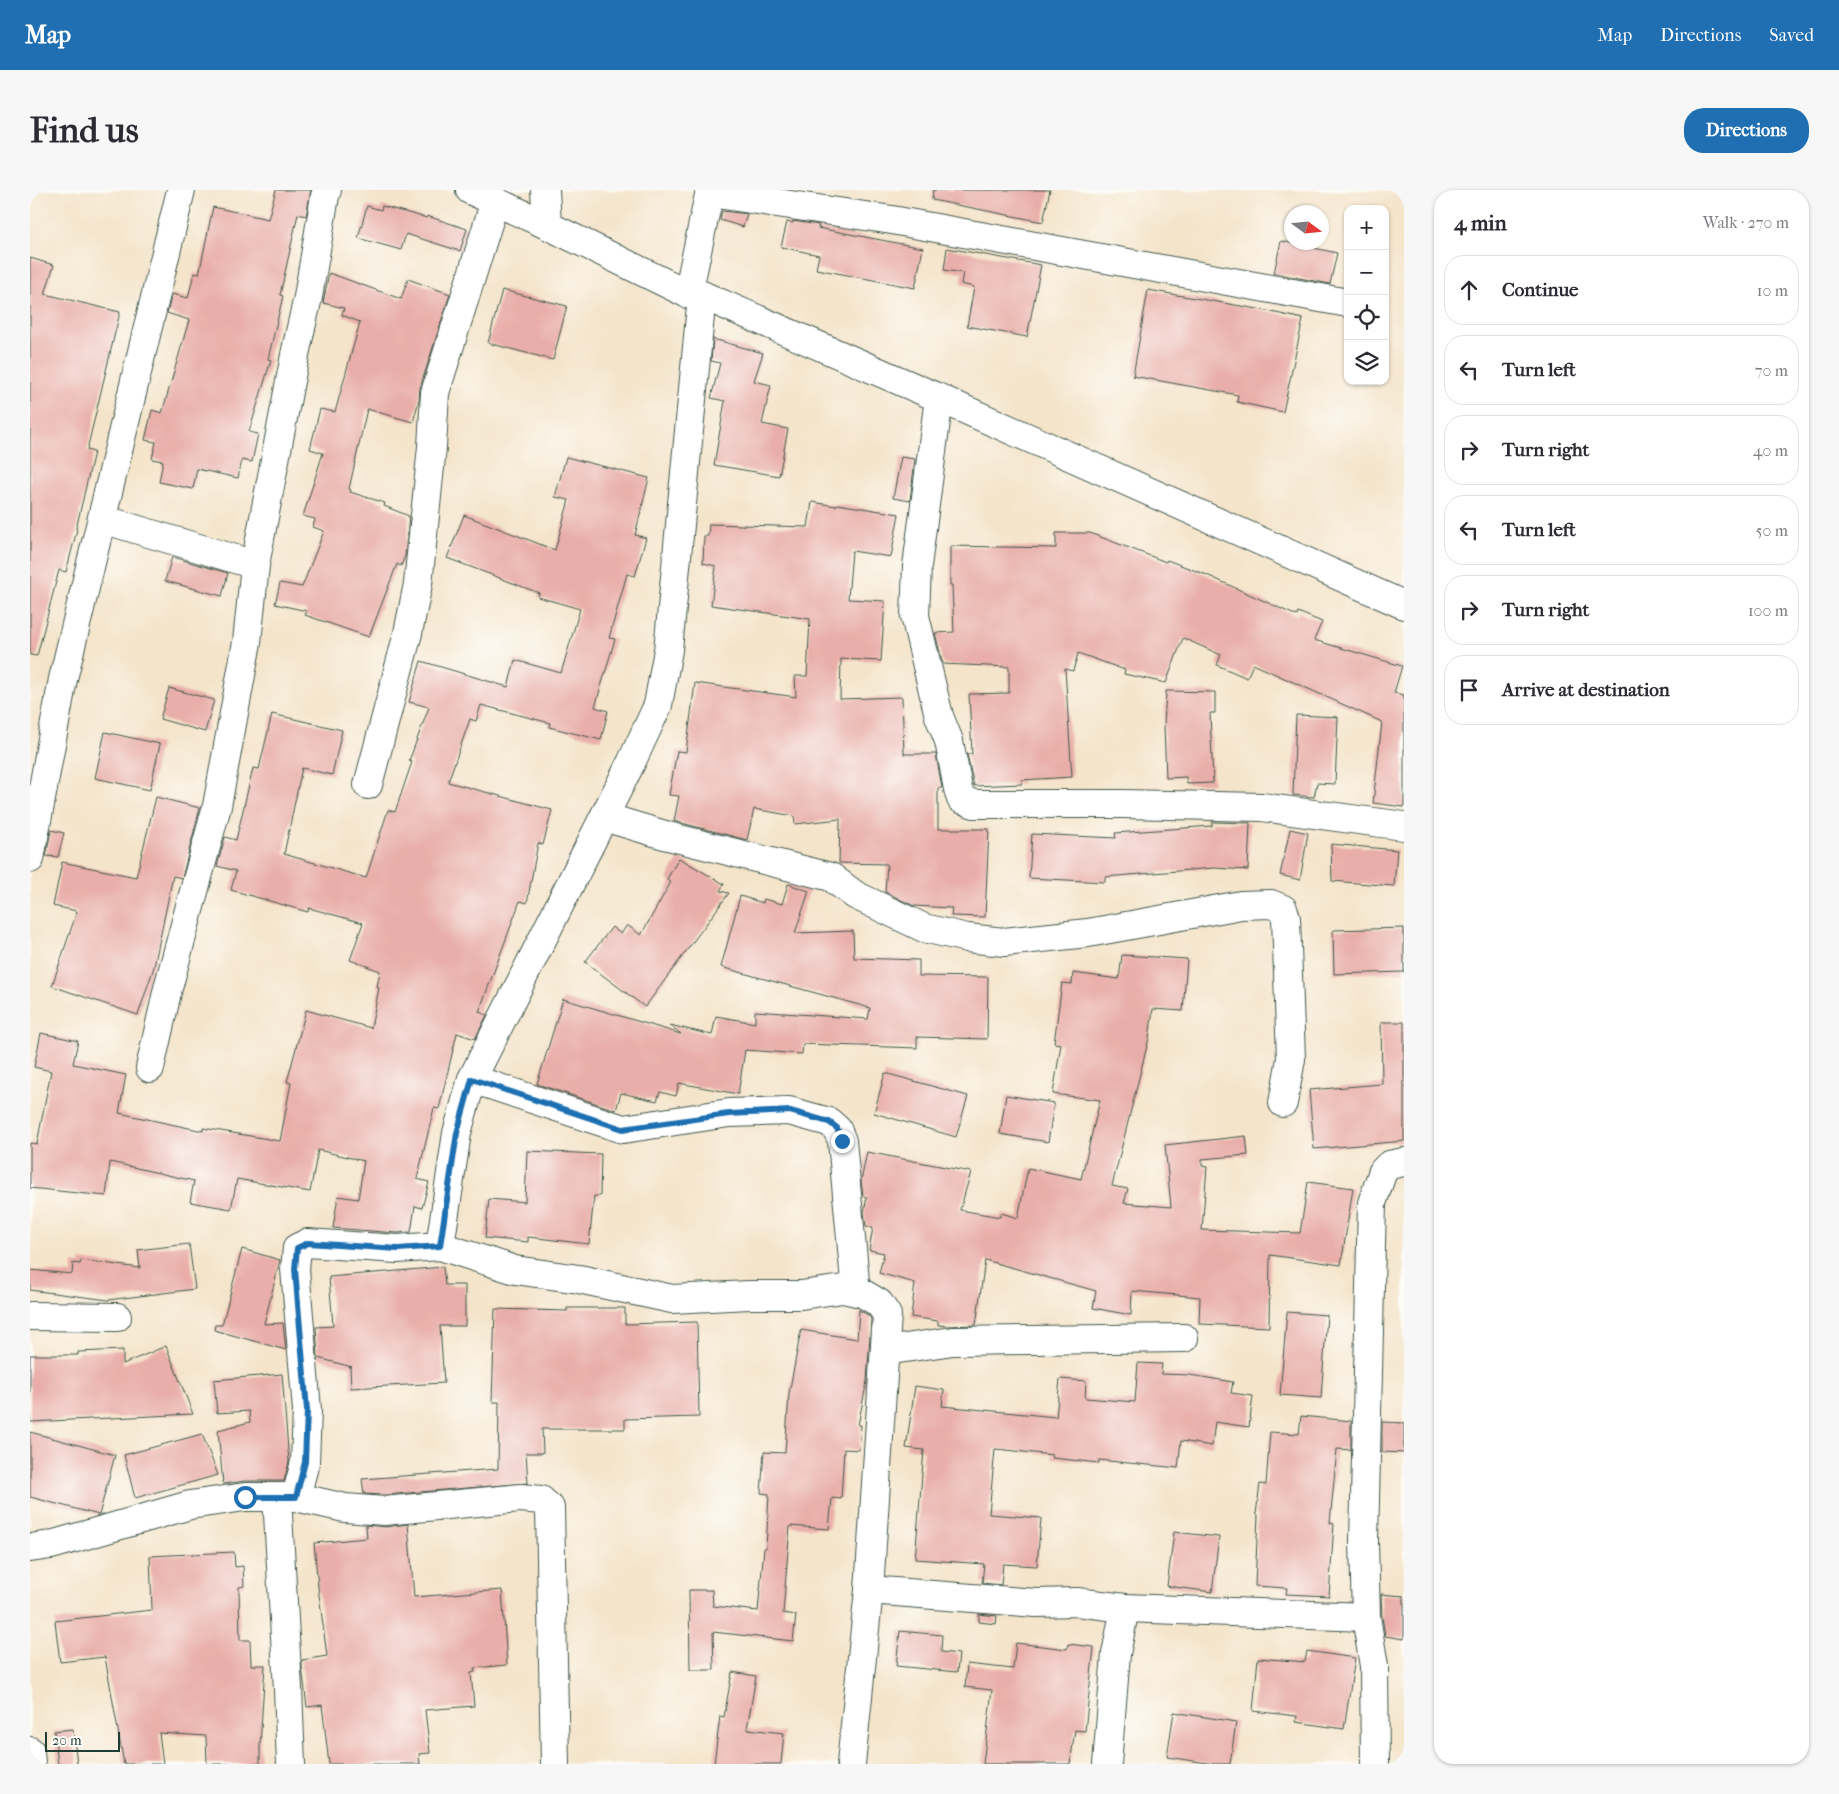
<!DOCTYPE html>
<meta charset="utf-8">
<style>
body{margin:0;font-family:"IM FELL French Canon",serif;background:#f7f7f7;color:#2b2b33}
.controls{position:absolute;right:15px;top:15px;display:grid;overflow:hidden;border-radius:10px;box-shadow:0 1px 4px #0004}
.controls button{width:45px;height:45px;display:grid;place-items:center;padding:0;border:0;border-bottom:1px solid #e1e1e2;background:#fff;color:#2b2b33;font:25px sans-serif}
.compass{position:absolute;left:1254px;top:15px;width:45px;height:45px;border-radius:50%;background:#fff;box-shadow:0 1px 4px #0004;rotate:105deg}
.scale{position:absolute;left:15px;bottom:12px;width:75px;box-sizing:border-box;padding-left:5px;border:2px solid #1f3d34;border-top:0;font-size:14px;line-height:18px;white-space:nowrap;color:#1f3d34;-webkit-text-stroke:4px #fdfcf7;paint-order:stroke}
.stop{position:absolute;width:15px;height:15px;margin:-11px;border:4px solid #1f6fb2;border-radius:50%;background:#fff}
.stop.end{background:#1f6fb2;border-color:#fff;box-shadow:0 1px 5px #0008}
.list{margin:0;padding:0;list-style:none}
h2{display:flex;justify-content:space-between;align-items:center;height:65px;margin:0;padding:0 20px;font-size:21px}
h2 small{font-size:16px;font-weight:400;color:#7c7c81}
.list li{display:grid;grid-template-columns:32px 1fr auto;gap:15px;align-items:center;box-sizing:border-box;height:70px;margin:0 10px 10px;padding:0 10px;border:1px solid #e1e1e2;border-radius:20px}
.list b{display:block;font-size:19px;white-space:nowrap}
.list em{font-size:16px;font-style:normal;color:#7c7c81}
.icon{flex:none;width:28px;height:28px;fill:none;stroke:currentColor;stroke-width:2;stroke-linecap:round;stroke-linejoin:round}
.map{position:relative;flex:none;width:1374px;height:1574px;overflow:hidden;border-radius:20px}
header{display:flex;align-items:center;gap:30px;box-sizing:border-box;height:70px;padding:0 25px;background:#1f6fb2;color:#fff}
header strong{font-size:24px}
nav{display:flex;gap:28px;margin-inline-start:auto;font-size:18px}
.intro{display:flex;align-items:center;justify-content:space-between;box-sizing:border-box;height:120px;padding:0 30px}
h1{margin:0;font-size:35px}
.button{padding:12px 22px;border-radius:20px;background:#1f6fb2;color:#fff;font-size:18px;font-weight:700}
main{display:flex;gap:30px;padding:0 30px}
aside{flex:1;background:#fff;border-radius:20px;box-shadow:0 1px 4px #0004}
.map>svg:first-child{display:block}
</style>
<header>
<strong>Map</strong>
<nav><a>Map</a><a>Directions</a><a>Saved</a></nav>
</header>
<div class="intro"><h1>Find us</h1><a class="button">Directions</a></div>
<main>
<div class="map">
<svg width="1374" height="1574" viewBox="0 0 1374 1574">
<rect width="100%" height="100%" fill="#fdfcf7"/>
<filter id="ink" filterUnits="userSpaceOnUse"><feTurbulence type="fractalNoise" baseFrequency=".02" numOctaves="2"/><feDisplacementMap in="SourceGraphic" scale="10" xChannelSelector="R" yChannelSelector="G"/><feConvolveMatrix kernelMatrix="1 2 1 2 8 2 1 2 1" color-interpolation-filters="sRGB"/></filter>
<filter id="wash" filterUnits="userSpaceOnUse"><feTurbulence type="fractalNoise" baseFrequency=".0096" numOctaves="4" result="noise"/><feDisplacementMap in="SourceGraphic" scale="20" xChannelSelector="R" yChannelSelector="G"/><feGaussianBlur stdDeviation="1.12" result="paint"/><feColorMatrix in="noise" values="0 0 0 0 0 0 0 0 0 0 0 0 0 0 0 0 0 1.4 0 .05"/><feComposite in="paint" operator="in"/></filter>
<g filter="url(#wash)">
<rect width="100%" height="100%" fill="#f4e4ca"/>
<g id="blocks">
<g fill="#e9aea9">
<path d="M 246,0 L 281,0 L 276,26 L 268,24 L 250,105 L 253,106 L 238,169 L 241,170 L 219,242 L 228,244 L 222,272 L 212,270 L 208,288 L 167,279 L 163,299 L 129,292 L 133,271 L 122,269 L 126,252 L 115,250 L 122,220 L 132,223 L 159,130 L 137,123 L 142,104 L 158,108 L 164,83 L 169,84 L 183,17 L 238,29 Z"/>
<path d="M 903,0 L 1020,0 L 1013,32 L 902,10 Z"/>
<path d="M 337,16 L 351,20 L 352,16 L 397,28 L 397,26 L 437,39 L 430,61 L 376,44 L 371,60 L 328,48 Z"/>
<path d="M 692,21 L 717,24 L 713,37 L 690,30 Z"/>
<path d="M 763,31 L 789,35 L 788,38 L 893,58 L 885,98 L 786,79 L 789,65 L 751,57 L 757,32 L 763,33 Z"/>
<path d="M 1251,51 L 1307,63 L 1300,94 L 1244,83 Z"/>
<path d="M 917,58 L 1011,75 L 997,147 L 937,136 L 944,97 L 931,94 L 933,83 L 914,80 Z"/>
<path d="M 0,68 L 24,75 L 15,104 L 90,122 L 57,260 L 64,262 L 46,339 L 47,340 L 36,382 L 29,380 L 7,466 L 0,465 Z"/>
<path d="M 299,83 L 371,109 L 378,89 L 420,104 L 390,198 L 389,210 L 383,232 L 337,219 L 319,299 L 321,300 L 320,302 L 355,313 L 354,316 L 379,326 L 375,366 L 371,376 L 367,374 L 339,447 L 275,425 L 277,421 L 245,414 L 250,393 L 272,397 L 294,341 L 283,337 L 285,329 L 273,326 L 293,263 L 280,259 L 290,219 L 305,222 L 330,132 L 312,125 L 314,118 L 293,113 Z"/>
<path d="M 472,100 L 537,116 L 523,170 L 458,153 Z"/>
<path d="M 1118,100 L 1228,119 L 1273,129 L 1253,222 L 1207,212 L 1208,205 L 1103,186 Z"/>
<path d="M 683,149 L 733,163 L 724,191 L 741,195 L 732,234 L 758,239 L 749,286 L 684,275 L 695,211 L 681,208 L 690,173 L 681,171 Z"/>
<path d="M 536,267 L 619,288 L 605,345 L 616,348 L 605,386 L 597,384 L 579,448 L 585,449 L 565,517 L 578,521 L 571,550 L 519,537 L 520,533 L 451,515 L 446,531 L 440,529 L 418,592 L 522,620 L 513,655 L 508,653 L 497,713 L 490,711 L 449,822 L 457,825 L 445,849 L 427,843 L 409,919 L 404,918 L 387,989 L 399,992 L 392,1018 L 385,1016 L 381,1042 L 367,1043 L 303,1038 L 308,1006 L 328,1009 L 334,971 L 288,960 L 280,1002 L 207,989 L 201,1019 L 160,1012 L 164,991 L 80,972 L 76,1006 L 0,998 L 0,953 L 7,954 L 21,881 L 4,877 L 11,843 L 48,851 L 43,874 L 96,885 L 89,923 L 173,941 L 173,938 L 250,951 L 261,893 L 257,892 L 276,820 L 341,838 L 349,798 L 347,797 L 350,781 L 320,770 L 333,733 L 279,718 L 278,722 L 201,700 L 206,681 L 187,676 L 195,647 L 206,650 L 223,578 L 229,579 L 242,524 L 312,540 L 302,585 L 272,578 L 254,664 L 336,688 L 358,620 L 365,622 L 382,572 L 379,571 L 399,517 L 379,512 L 391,471 L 478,497 L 485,470 L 531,483 L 550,419 L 508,407 L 509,403 L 417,368 L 434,325 L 525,360 L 539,310 L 525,307 Z"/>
<path d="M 871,267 L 885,269 L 880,311 L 863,308 Z"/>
<path d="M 782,312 L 806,316 L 807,314 L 869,324 L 861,367 L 822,361 L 818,409 L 855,411 L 851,471 L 811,469 L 810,509 L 872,507 L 874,564 L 906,564 L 912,598 L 908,598 L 908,639 L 959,639 L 955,727 L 921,726 L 922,718 L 884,716 L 855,702 L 857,674 L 809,673 L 810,629 L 765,634 L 764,626 L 724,619 L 717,650 L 644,631 L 649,606 L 639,605 L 647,561 L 656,562 L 665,493 L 766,507 L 765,486 L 777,486 L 780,429 L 681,415 L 686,376 L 673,373 L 674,346 L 678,346 L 679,334 L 778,337 Z"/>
<path d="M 1026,343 L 1060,343 L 1136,372 L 1137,370 L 1177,385 L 1267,426 L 1268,422 L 1292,432 L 1284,450 L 1372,476 L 1364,503 L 1374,505 L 1374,617 L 1343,613 L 1352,532 L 1223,474 L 1217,488 L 1187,475 L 1191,465 L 1153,448 L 1136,493 L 1094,484 L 1095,480 L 1048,463 L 1043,481 L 1035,479 L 1042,587 L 991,590 L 992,594 L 944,596 L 937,564 L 942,564 L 939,504 L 979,503 L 979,477 L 913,474 L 905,443 L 924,442 L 922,395 L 920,395 L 920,356 L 1026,358 Z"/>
<path d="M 142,367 L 198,383 L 192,406 L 135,391 Z"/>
<path d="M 139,498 L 184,510 L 175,542 L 130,529 Z"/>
<path d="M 1136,501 L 1185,502 L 1185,523 L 1180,523 L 1183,593 L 1157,594 L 1156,587 L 1136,588 L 1134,535 Z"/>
<path d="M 1266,525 L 1308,527 L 1305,594 L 1287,593 L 1284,607 L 1263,605 Z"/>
<path d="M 75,542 L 130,554 L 120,600 L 65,588 Z"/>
<path d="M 126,607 L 170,618 L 152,688 L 143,686 L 124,777 L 108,825 L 22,796 L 47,721 L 23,716 L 32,672 L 106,687 Z"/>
<path d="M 1182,632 L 1220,633 L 1218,680 L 1184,678 L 1075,687 L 1075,692 L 999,688 L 1002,644 L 1086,648 L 1085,643 L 1182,636 Z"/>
<path d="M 1260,639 L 1278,643 L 1270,690 L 1250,685 Z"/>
<path d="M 21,640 L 34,643 L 28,667 L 16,666 Z"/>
<path d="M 1301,654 L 1367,660 L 1364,696 L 1302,691 Z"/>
<path d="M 649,668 L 694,694 L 690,701 L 699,703 L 615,817 L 555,772 L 582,737 L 591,744 L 597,735 L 611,745 L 641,692 L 637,689 Z"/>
<path d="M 758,694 L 779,701 L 765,743 L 823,741 L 824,768 L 889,770 L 889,786 L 958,787 L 957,849 L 887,847 L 887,858 L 773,854 L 772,864 L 715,860 L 708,904 L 649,893 L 646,906 L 630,902 L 627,911 L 591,903 L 586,920 L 507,894 L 533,809 L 651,844 L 640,835 L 682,845 L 686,826 L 725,833 L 725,821 L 838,829 L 840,818 L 691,777 L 710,706 L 733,713 L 734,709 L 752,714 Z"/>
<path d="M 1374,738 L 1374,782 L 1304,784 L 1303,740 Z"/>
<path d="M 1092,765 L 1157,769 L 1153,821 L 1123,819 L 1119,848 L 1082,996 L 1098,999 L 1094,1013 L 1141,1017 L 1135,955 L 1216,946 L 1218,965 L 1172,969 L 1172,976 L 1177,977 L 1172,1040 L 1270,1043 L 1278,992 L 1323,998 L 1311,1075 L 1240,1065 L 1239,1137 L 1169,1134 L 1170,1107 L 1102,1101 L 1101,1125 L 1063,1118 L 1066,1101 L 955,1070 L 946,1135 L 917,1136 L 908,1135 L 908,1131 L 881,1127 L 885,1093 L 849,1083 L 854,1063 L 839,1060 L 843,1037 L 836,1036 L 834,1022 L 837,1007 L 833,1006 L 831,991 L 837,962 L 941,982 L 930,1020 L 970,1027 L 971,1023 L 988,1028 L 998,978 L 1051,989 L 1070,910 L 1023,904 L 1031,854 L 1024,853 L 1032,793 L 1042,794 L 1043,783 L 1089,789 Z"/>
<path d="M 1351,832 L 1374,832 L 1374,951 L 1284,959 L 1279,900 L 1352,894 Z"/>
<path d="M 855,883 L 938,906 L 926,947 L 844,923 Z"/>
<path d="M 976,905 L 1024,913 L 1018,952 L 970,944 Z"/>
<path d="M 497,961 L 571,964 L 570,1006 L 564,1006 L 559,1054 L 498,1047 L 498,1052 L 455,1048 L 459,1009 L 495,1012 Z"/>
<path d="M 159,1054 L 165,1099 L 78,1110 L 0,1100 L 0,1080 L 42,1084 L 43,1073 L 50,1074 L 51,1070 L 110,1078 L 108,1060 Z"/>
<path d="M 212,1059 L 250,1070 L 234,1134 L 253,1133 L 256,1160 L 184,1140 L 185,1135 L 192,1135 Z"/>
<path d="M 413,1077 L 415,1095 L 435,1095 L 435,1136 L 410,1136 L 414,1193 L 321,1198 L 320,1177 L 322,1177 L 288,1168 L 286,1137 L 303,1136 L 299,1087 Z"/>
<path d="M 537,1118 L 595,1118 L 595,1134 L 667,1132 L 669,1227 L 595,1229 L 595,1239 L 512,1239 L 513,1263 L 496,1263 L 498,1293 L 354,1305 L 334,1304 L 332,1289 L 468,1279 L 469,1212 L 462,1212 L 465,1119 L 537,1121 Z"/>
<path d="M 829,1120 L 838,1125 L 841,1129 L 837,1191 L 828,1235 L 831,1235 L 829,1260 L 814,1259 L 811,1309 L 802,1308 L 799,1339 L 760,1336 L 753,1423 L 766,1425 L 763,1451 L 683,1442 L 684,1480 L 660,1480 L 659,1400 L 682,1400 L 683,1416 L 728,1421 L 734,1358 L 736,1358 L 739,1304 L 731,1303 L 734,1262 L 755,1263 L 759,1204 L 771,1140 L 827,1149 Z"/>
<path d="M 1257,1122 L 1297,1125 L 1291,1208 L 1250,1205 Z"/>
<path d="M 136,1156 L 163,1224 L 0,1232 L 0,1165 L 48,1165 L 48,1162 L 93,1160 L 93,1174 Z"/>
<path d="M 1108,1173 L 1132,1174 L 1131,1184 L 1160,1185 L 1203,1192 L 1201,1203 L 1223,1206 L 1219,1237 L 1185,1232 L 1182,1256 L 1151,1251 L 1148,1278 L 1069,1270 L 1069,1273 L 1022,1268 L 1023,1265 L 965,1259 L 959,1324 L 1011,1328 L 1007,1376 L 973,1374 L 971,1395 L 952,1393 L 954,1374 L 885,1369 L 894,1260 L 876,1258 L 885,1196 L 914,1200 L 912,1216 L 1026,1227 L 1030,1189 L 1056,1191 L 1055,1208 L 1105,1212 Z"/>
<path d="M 252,1184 L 259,1272 L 254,1291 L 215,1291 L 193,1294 L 188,1240 L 220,1232 L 219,1221 L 187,1223 L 184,1190 Z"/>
<path d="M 1271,1226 L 1321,1231 L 1321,1260 L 1307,1259 L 1300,1333 L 1304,1334 L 1299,1406 L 1256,1404 L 1257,1398 L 1225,1396 L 1228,1325 L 1226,1324 L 1230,1294 L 1236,1295 L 1240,1242 L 1269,1244 Z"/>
<path d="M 1352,1232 L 1374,1233 L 1374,1263 L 1352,1262 Z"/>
<path d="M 0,1242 L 85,1265 L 69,1325 L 0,1307 Z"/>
<path d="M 172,1244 L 188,1285 L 105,1308 L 94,1265 Z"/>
<path d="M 378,1334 L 384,1407 L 472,1400 L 477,1475 L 444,1478 L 445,1482 L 441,1483 L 444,1516 L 395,1520 L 400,1563 L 389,1564 L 390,1574 L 299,1574 L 292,1515 L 277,1517 L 272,1477 L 272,1470 L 297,1466 L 288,1397 L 284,1353 L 337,1348 L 336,1335 L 355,1337 Z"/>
<path d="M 1144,1342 L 1189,1347 L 1182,1402 L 1137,1396 Z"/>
<path d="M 204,1362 L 205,1377 L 213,1376 L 214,1396 L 209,1397 L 210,1450 L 220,1450 L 221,1475 L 235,1475 L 230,1556 L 230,1574 L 177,1574 L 176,1546 L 129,1543 L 133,1574 L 94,1574 L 75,1467 L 30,1472 L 25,1431 L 122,1420 L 120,1366 Z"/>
<path d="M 1351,1404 L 1374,1406 L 1374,1449 L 1355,1446 L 1352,1426 Z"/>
<path d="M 949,1424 L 967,1426 L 966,1434 L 949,1432 Z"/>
<path d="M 870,1441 L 912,1445 L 911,1462 L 929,1464 L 927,1482 L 866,1476 Z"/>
<path d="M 986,1453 L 1037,1459 L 1038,1454 L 1064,1457 L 1055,1541 L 1045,1540 L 1040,1574 L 953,1574 L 962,1500 L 935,1497 L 937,1474 L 983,1479 Z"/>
<path d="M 1277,1461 L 1325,1468 L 1314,1539 L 1266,1532 L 1267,1526 L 1223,1521 L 1228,1468 L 1275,1472 Z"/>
<path d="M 702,1482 L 726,1486 L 717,1539 L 754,1543 L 751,1574 L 684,1574 L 690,1526 L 694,1527 Z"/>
<path d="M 1144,1522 L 1206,1532 L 1200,1574 L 1184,1574 L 1137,1567 Z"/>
<path d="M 43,1539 L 47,1574 L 28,1574 L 24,1541 Z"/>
</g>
</g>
</g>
<g filter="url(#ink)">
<use href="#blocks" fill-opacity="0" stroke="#3f564a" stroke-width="1"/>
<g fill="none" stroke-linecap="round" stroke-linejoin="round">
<g stroke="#3f564a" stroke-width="30">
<g id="minor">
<path d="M 440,0 L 517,35 L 658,104 L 672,105 L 909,208 L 1374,415"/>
<path d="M 515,0 L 517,35"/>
<path d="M 680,3 L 862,30 L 1318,113"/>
<path d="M 658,104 L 680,0"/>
<path d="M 909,208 L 887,376 L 885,426 L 909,526 L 919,551 L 928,599 L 931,609 L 944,614 L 1092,614 L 1232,617 L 1374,636"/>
<path d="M 72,329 L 225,375"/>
<path d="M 338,595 L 378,443 L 388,394 L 402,257 L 405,203 L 465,11"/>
<path d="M 574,627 L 638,646 L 801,687 L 825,705 L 894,738 L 937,748 L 974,752 L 1058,743 L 1211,715 L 1241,714 L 1253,719 L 1256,728 L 1261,869 L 1253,913"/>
<path d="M 0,669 L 33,489 L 151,0"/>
<path d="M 120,878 L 138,798 L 187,616 L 217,452 L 225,375 L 266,160 L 278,107 L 295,6 L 297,0"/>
<path d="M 442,889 L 593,939 L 699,923 L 759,921 L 799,932 L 807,939 L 812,951 L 826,1102"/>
<path d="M 410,1056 L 427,943 L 442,889 L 601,573 L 628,515 L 638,460 L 672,105"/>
<path d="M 0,1126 L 87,1127"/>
<path d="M 855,1161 L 923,1151 L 1154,1148"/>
<path d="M 247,1307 L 258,1499 L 261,1574"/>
<path d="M 266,1307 L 275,1272 L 277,1220 L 265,1079 L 267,1058 L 277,1053 L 367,1059 L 410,1056 L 485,1080 L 549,1089 L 642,1109 L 719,1105 L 771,1105 L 813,1099 L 832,1103 L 849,1113 L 857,1125 L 839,1400 L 821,1574"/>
<path d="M 0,1358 L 21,1355 L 160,1315 L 215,1307 L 266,1307 L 315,1318 L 354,1321 L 491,1308 L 511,1310 L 520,1318 L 525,1574"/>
<path d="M 839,1400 L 1006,1413 L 1047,1412 L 1095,1418 L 1336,1427"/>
<path d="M 0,1561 L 1,1574"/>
<path d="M 1077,1574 L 1086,1464 L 1095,1418"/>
<path d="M 1345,1574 L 1344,1476 L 1336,1427 L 1334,1351 L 1342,1013 L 1353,981 L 1359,975 L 1374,972"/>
</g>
</g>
<use href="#minor" stroke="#fff" stroke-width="28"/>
</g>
</g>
<g fill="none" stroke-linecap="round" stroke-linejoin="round" filter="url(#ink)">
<path stroke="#1f6fb2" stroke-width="6" d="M 215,1307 L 266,1307 L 275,1272 L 277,1220 L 265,1079 L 267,1058 L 278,1053 L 368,1059 L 410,1056 L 427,943 L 442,889 L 593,939 L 699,924 L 760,921 L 799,932 L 807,938 L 812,951"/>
</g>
</svg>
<div class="controls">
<button>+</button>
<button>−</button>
<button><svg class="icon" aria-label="locate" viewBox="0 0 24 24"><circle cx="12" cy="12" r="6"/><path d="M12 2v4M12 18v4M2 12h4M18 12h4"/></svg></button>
<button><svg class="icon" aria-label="layers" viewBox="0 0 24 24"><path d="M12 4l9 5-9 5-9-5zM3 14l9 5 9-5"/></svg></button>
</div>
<svg class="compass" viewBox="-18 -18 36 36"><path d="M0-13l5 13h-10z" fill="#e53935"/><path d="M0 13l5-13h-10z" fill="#7c7c81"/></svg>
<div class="scale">20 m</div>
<div class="stop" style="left:215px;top:1307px"></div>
<div class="stop end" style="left:812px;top:951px"></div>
</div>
<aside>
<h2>4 min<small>Walk · 270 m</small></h2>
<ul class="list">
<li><svg class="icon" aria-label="ahead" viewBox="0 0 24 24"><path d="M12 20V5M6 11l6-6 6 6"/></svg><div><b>Continue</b></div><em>10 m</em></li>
<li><svg class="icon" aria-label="left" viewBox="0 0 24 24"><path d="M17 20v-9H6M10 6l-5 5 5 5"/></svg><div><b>Turn left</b></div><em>70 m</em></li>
<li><svg class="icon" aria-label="right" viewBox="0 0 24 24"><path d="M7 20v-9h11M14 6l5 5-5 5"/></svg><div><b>Turn right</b></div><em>40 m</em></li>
<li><svg class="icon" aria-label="left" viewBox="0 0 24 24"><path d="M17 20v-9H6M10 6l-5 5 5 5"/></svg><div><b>Turn left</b></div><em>50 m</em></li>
<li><svg class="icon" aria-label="right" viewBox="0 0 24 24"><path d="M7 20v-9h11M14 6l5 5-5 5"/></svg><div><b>Turn right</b></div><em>100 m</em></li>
<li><svg class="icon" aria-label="arrive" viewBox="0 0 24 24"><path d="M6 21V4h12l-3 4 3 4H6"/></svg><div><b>Arrive at destination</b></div></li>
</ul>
</aside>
</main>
